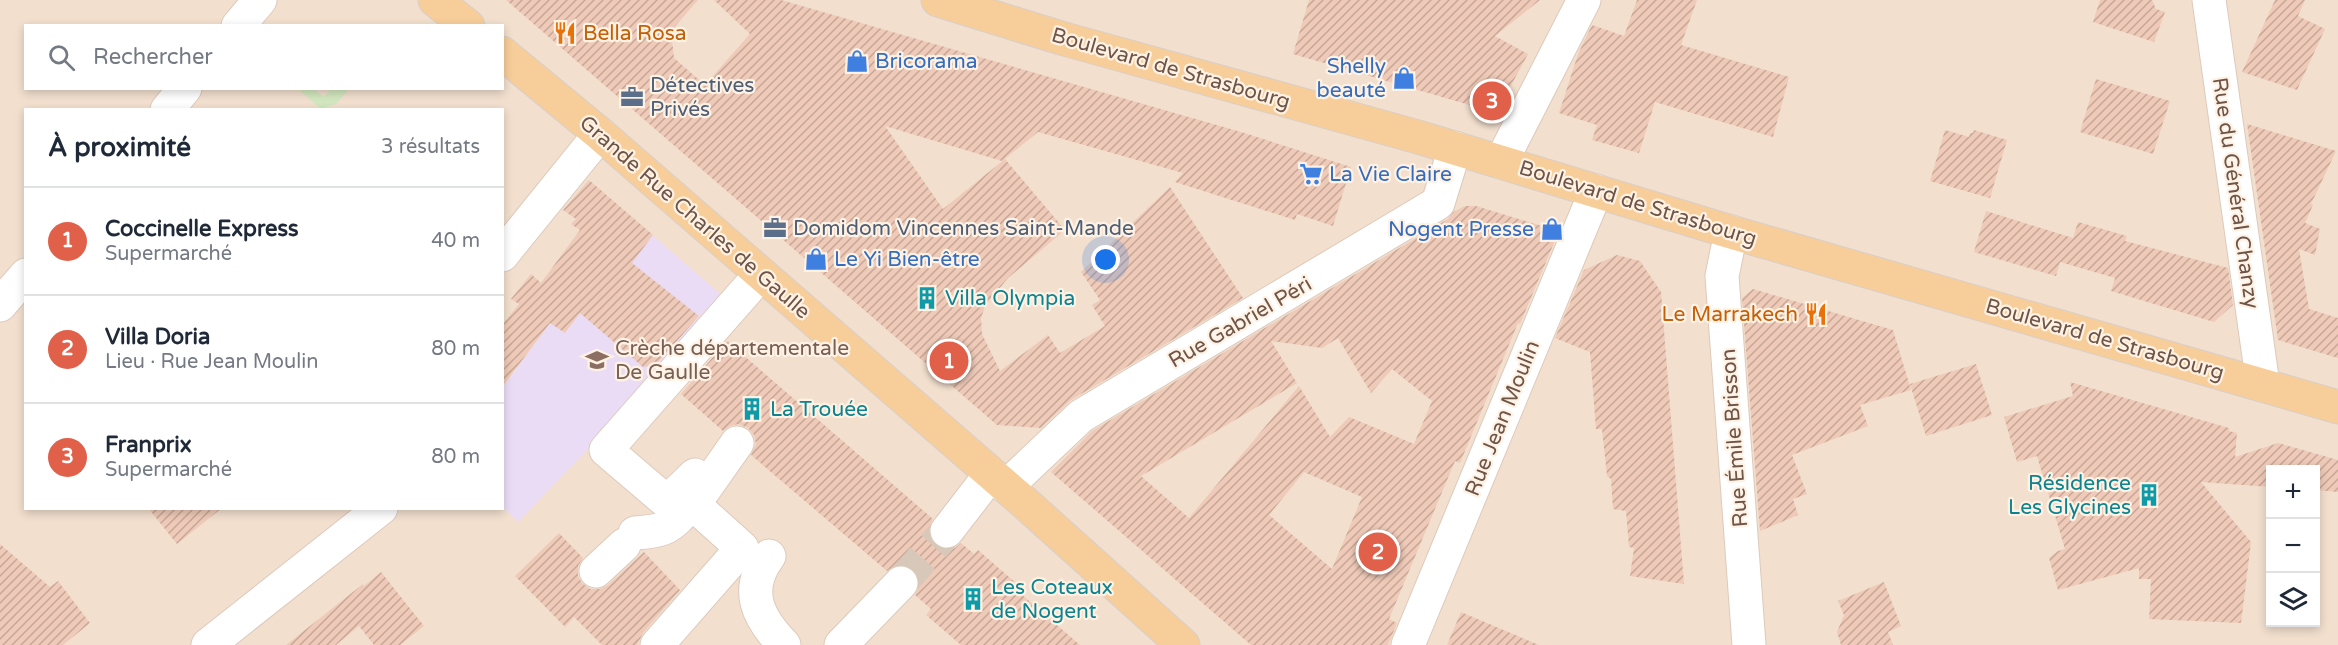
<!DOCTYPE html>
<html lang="fr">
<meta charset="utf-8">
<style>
body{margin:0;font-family:"Varela Round",sans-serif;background:#f6f6f7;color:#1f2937}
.controls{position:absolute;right:18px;bottom:18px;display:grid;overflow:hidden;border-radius:0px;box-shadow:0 3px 9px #0003}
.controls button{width:54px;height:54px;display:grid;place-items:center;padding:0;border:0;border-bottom:2px solid #e0e1e3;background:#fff;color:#1f2937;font:30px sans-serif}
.you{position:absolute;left:1106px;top:260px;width:21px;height:21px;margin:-15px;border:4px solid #fff;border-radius:50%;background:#1a73e8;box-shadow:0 0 0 9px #1a73e833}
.badge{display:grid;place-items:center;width:39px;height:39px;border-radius:50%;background:#e06049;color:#fff;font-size:20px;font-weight:700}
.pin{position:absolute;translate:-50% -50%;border:3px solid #fff;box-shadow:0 2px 6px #0006}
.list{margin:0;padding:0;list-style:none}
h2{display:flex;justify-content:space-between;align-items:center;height:78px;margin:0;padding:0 24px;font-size:26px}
h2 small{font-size:20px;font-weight:400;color:#747a83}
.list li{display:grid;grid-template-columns:39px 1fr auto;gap:18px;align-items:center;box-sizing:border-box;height:108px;padding:0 24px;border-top:2px solid #e0e1e3}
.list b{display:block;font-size:22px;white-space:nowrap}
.list p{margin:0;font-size:20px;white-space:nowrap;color:#747a83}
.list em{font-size:20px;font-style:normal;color:#747a83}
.icon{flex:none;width:33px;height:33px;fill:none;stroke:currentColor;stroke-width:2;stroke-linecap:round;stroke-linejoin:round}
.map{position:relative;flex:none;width:2338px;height:645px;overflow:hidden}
.search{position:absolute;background:#fff;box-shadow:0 3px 9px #0003;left:24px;top:24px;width:480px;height:66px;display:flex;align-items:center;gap:15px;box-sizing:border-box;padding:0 21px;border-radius:0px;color:#747a83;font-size:22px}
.panel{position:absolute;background:#fff;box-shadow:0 3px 9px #0003;left:24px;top:108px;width:480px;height:402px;border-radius:0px}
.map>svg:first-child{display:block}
</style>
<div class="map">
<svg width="2338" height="645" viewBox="0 0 2338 645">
<defs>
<pattern id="building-hatch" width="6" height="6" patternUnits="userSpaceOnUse" patternTransform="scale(1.5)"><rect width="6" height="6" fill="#efcab8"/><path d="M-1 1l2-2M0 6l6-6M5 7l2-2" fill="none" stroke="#c6a798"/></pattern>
</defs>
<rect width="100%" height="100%" fill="#fbeedf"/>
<path fill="#f2dfce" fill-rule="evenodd" d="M 0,0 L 2338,0 L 2338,645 L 0,645 ZM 26,26 L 502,26 L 502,88 L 26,88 ZM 26,110 L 502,110 L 502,508 L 26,508 ZM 2270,470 L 2316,470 L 2316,622 L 2270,622 Z"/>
<path fill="#ebdcf6" d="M 643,227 L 724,297 L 659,375 L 518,522 L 503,507 L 503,387 L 574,290 Z"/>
<path fill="#d2e7bf" d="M 298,89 L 314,89 L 324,97 L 331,89 L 349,89 L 336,104 L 321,109 Z"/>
<g fill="url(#building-hatch)" fill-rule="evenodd">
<path d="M 506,0 L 698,0 L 671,31 L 674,58 L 705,85 L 750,34 L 714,0 L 781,0 L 1241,132 L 1351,167 L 1333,226 L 1297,214 L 1295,220 L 1175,182 L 1183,173 L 1038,132 L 1002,161 L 885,126 L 943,209 L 1005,159 L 1065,230 L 1008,278 L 985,306 L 981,318 L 982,334 L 1000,371 L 1048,335 L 1060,353 L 1105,326 L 1092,305 L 1100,300 L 1081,272 L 1170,187 L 1243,298 L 1071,400 L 1041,428 L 997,425 Z"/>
<path d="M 1309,0 L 1540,0 L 1495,36 L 1528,54 L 1501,104 L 1487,110 L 1293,54 Z"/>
<path d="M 1637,0 L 1697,0 L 1681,45 L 1789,77 L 1773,137 L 1655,102 L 1639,153 L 1592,140 L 1597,125 L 1559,113 L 1578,54 L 1592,25 L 1624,36 Z"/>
<path d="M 2100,0 L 2152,0 L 2156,9 L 2165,12 L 2154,42 L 2093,22 Z"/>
<path d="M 2275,0 L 2305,0 L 2298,16 L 2325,29 L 2297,90 L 2242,72 Z"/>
<path d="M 2096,79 L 2170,101 L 2153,154 L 2080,132 Z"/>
<path d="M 2247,124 L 2336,151 L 2311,204 L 2313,205 L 2305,223 L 2320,229 L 2315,255 L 2299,249 L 2309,309 L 2338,318 L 2338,358 L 2278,340 Z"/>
<path d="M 1945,130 L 1969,137 L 1970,133 L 1973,133 L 1974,130 L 2007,140 L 1990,198 L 1930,181 Z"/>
<path d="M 589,180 L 653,235 L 632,263 L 699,316 L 652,369 L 649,366 L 643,367 L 580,313 L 565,333 L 550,323 L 502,387 L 502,325 L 519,304 L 511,299 L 531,274 L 541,283 L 580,230 L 571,224 L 576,219 L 563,210 Z"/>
<path d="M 1465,206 L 1476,206 L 1552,229 L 1556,238 L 1520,324 L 1518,323 L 1460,463 L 1455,461 L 1389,619 L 1397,623 L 1388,645 L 1251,645 L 1051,472 L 1092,431 L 1448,219 L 1453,212 ZM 1338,338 L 1371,393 L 1392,369 L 1432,401 L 1414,444 L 1349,417 L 1330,437 L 1299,386 L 1189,518 L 1141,476 L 1297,383 L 1271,341 L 1322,348 ZM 1304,472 L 1362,497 L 1332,569 L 1269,515 Z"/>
<path d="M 1986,211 L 2073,238 L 2078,222 L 2127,236 L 2125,241 L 2228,268 L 2233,305 L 2214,322 L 2111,291 L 2115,278 L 2060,262 L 2056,276 L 1974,252 Z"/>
<path d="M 1617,255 L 1640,261 L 1661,292 L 1684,584 L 1630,576 L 1634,548 L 1629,547 L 1626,511 L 1613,509 L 1611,479 L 1607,476 L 1602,429 L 1596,429 L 1590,352 L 1555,338 L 1584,270 Z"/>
<path d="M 1753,289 L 1893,330 L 1911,390 L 1860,405 L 1868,426 L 1792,455 L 1807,494 L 1793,499 L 1798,515 L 1760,531 L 1742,298 Z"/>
<path d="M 727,341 L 933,519 L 928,529 L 930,538 L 935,545 L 945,550 L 955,548 L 961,543 L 974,554 L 978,550 L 1016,583 L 1013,587 L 1080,645 L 961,645 L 926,615 L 931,609 L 915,595 L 919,587 L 919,578 L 914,569 L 906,565 L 896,565 L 887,571 L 751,455 L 756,444 L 754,435 L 748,428 L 738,424 L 730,426 L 723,431 L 681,394 Z"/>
<path d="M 1976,364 L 1992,415 L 1926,436 L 1910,384 Z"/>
<path d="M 2070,382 L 2229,428 L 2229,431 L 2237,433 L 2235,457 L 2278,443 L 2338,460 L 2338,492 L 2316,490 L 2316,470 L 2271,470 L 2271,487 L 2201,482 L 2251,542 L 2241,623 L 2149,619 L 2151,579 L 2139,579 L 2139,568 L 2058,590 L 2049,558 L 2058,551 L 2065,549 L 2037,456 L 2017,462 L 2004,417 L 2073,396 Z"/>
<path d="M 148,508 L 222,508 L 177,544 Z"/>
<path d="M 559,533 L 583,558 L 578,566 L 578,576 L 582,583 L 590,589 L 600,589 L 608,585 L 644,552 L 680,590 L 643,633 L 637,645 L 602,645 L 574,617 L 565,627 L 515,576 Z"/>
<path d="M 0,544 L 50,587 L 58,581 L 90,623 L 63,645 L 0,645 Z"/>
<path d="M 381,572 L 424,626 L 400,645 L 374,645 L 359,626 L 336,645 L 286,645 L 363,584 L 364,586 Z"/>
<path d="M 1884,582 L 1901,626 L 1888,632 L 1893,645 L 1841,645 L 1837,632 L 1844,615 L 1838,601 Z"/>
<path d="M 1461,612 L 1539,645 L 1447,645 Z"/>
</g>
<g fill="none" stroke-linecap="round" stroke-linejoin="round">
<path stroke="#d8c8b9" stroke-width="33" stroke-dasharray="33 16" stroke-linecap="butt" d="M 901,583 L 947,531"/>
<g stroke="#decabc" stroke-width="35">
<g id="minor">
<path d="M 2209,0 L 2263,385"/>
<path d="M 238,26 L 260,0"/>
<path d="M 167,110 L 185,88"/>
<path d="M 1501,162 L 1584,0"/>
<path d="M 1731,232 L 1722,276 L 1749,645"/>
<path d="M 502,255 L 600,134"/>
<path d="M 0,305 L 26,275"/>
<path d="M 695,475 L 667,502 L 606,450 L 761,274"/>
<path d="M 1006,487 L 1081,416 L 1438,203 L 1455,148"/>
<path d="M 704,490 L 737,443"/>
<path d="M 947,531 L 991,474"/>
<path d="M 635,533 C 668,531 670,527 692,503"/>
<path d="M 769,556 C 744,590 757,617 784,645"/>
<path d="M 596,571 L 624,545"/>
<path d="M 208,645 L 381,508"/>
<path d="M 657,645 L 742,548 L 692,503 L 695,500"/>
<path d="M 841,645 L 901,583"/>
<path d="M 1408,645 L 1596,191"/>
</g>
</g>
<g stroke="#d7cfcc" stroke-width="35">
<g id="major">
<path d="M 435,0 L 468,26"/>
<path d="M 938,0 L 1061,38 L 1418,137 L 1731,232 L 2338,407"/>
<path d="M 502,53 L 600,134 L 1025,503 L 1183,645"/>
</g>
</g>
<use href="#minor" stroke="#fff" stroke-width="33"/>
<use href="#major" stroke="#f7ce9a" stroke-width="33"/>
</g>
<defs>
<g id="restaurant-bare" transform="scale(1.8)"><path d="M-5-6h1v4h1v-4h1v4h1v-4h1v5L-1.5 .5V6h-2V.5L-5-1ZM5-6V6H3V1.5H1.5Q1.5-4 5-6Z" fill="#e8710a" stroke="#fef2e5" stroke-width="2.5" paint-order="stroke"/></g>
<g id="shop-bare" transform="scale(1.8)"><path d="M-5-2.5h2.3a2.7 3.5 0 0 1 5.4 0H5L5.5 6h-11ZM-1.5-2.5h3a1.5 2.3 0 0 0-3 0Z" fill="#3f7fe0" stroke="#fef2e5" stroke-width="2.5" paint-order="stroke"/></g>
<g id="office-bare" transform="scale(1.8)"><path d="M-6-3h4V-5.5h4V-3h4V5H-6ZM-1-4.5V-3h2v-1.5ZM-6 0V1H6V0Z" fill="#5c6f8a" stroke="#fef2e5" stroke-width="2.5" paint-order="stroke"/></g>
<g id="supermarket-bare" transform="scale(1.8)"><path d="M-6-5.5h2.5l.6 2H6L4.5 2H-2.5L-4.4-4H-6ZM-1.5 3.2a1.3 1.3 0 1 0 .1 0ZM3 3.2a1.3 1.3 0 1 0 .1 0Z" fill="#3f7fe0" stroke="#fef2e5" stroke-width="2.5" paint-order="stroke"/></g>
<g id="building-bare" transform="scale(1.8)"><path d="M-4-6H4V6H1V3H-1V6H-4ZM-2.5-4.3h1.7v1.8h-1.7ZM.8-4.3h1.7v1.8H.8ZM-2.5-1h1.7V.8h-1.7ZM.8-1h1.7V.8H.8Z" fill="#0f9aa8" stroke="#fef2e5" stroke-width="2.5" paint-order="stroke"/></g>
<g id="school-bare" transform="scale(1.8)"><path d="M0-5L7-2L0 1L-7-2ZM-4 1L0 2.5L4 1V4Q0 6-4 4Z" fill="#8d6e63" stroke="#fef2e5" stroke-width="2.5" paint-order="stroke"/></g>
</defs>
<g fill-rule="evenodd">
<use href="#restaurant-bare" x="565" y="33"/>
<use href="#shop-bare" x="857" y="61"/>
<use href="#shop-bare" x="1404" y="78"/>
<use href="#office-bare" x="632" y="97"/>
<use href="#supermarket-bare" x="1311" y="174"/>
<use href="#office-bare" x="775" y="228"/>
<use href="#shop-bare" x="1552" y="229"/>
<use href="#shop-bare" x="816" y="259"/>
<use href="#building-bare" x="927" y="298"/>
<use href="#restaurant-bare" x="1816" y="314"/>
<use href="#school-bare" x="597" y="360"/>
<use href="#building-bare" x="752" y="409"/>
<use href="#building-bare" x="2149" y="495"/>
<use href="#building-bare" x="973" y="599"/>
</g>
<g text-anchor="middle" stroke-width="4.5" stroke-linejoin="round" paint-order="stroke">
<g font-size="21" fill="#c56008" stroke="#fef2e5" text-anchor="start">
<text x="583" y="40">Bella Rosa</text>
<text x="1798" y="321" text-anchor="end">Le Marrakech</text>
</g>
<g font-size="21" fill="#366cbe" stroke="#fef2e5" text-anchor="start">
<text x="875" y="68">Bricorama</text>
<text x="1386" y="73" text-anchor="end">Shelly<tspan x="1386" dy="24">beauté</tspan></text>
<text x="1329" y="181">La Vie Claire</text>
<text x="1534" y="236" text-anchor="end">Nogent Presse</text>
<text x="834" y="266">Le Yi Bien-être</text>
</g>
<g font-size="21" fill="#6f5448" stroke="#fef2e5">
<text transform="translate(1171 68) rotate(16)" y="7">Boulevard de Strasbourg</text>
<text transform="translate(2236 193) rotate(82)" y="7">Rue du Général Chanzy</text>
<text transform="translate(1638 203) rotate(17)" y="7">Boulevard de Strasbourg</text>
<text transform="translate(695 217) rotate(41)" y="7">Grande Rue Charles de Gaulle</text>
<text transform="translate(1240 322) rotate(-30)" y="7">Rue Gabriel Péri</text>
<text transform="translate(2105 339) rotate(16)" y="7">Boulevard de Strasbourg</text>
<text transform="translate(1502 418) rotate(-68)" y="7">Rue Jean Moulin</text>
<text transform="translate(1734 438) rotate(-94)" y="7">Rue Émile Brisson</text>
</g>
<g font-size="21" fill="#4e5e75" stroke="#fef2e5" text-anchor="start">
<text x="650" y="92">Détectives<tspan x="650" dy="24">Privés</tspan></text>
<text x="793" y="235">Domidom Vincennes Saint-Mande</text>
</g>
<g font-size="21" fill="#0d838f" stroke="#fef2e5" text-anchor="start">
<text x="945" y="305">Villa Olympia</text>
<text x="770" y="416">La Trouée</text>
<text x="2131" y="490" text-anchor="end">Résidence<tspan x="2131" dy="24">Les Glycines</tspan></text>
<text x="991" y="594">Les Coteaux<tspan x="991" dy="24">de Nogent</tspan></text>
</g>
<g font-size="21" fill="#785e54" stroke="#fef2e5" text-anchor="start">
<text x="615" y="355">Crèche départementale<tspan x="615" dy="24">De Gaulle</tspan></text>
</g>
</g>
</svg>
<div class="controls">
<button>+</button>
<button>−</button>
<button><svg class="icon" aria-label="layers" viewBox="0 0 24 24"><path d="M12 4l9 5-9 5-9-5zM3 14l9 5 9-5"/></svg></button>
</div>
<div class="you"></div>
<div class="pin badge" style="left:949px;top:361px">1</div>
<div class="pin badge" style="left:1378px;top:552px">2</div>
<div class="pin badge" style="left:1492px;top:101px">3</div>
<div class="search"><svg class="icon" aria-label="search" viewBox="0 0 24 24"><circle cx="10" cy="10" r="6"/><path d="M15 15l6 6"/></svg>Rechercher</div>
<section class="panel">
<h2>À proximité<small>3 résultats</small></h2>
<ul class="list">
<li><span class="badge">1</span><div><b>Coccinelle Express</b><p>Supermarché</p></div><em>40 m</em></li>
<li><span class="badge">2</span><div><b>Villa Doria</b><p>Lieu · Rue Jean Moulin</p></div><em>80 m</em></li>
<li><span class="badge">3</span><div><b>Franprix</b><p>Supermarché</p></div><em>80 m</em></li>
</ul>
</section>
</div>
